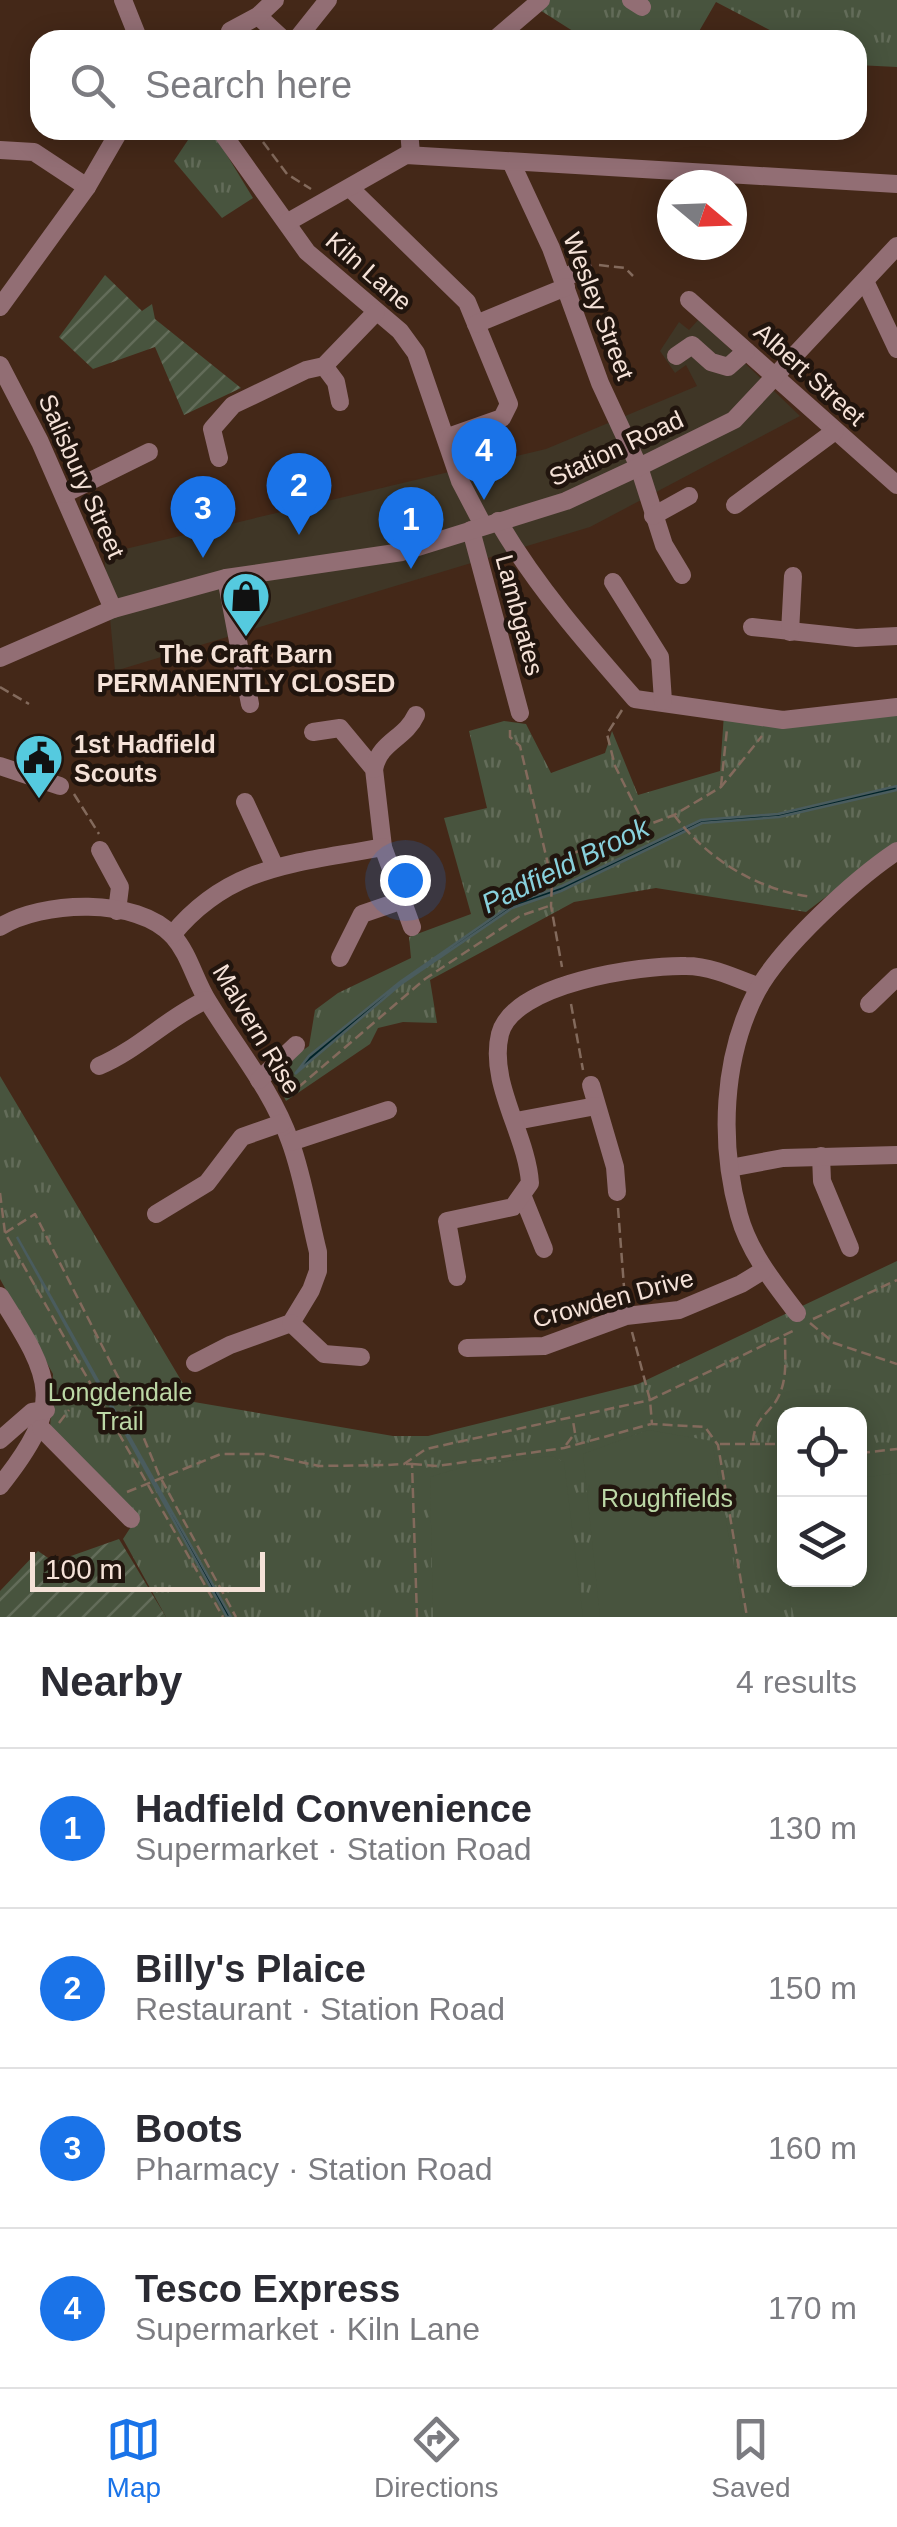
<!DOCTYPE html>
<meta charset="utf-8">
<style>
body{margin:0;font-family:Helvetica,sans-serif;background:#f2f2f3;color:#2b2b33}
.controls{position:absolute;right:30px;bottom:30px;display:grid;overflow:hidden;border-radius:20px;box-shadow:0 5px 25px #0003}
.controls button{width:90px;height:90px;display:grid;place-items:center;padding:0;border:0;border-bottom:2px solid #e1e1e2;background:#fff;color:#2b2b33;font:50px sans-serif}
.compass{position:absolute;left:657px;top:170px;width:90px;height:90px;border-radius:50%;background:#fff;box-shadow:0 5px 25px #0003;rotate:109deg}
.scale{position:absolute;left:30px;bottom:25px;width:235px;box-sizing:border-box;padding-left:10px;border:5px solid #f5e2d8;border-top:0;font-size:28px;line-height:35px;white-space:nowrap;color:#f5e2d8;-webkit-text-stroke:8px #21150e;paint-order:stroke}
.you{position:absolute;left:405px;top:880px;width:35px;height:35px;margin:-25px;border:8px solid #fff;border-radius:50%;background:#1a73e8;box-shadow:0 0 0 15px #1a73e833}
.badge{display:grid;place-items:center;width:65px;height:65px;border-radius:50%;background:#1a73e8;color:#fff;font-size:32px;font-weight:700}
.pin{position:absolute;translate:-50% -82px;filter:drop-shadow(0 2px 5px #0008)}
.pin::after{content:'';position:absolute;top:52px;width:35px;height:30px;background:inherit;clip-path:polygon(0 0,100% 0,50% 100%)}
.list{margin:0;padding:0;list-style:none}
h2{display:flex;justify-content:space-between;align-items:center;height:130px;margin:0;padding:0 40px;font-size:42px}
h2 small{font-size:32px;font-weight:400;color:#7c7c81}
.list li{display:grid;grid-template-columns:65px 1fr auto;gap:30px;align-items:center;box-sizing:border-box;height:160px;padding:0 40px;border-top:2px solid #e1e1e2}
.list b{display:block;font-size:38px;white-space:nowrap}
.list p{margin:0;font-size:32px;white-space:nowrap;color:#7c7c81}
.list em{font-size:32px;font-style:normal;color:#7c7c81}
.icon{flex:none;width:55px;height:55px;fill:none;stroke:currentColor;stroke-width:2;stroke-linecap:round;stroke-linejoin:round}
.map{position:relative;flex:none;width:897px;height:1617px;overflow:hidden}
.search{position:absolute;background:#fff;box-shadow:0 5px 25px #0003;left:30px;right:30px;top:30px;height:110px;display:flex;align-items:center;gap:25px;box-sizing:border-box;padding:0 35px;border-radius:30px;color:#7c7c81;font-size:38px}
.sheet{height:770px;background:#fff}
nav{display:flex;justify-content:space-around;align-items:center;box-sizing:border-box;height:140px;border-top:2px solid #e1e1e2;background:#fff;font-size:28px;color:#7c7c81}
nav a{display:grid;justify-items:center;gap:5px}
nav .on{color:#1a73e8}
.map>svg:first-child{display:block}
</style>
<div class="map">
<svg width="897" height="1617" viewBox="0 0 897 1617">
<defs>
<pattern id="grass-tufts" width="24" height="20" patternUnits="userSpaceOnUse" patternTransform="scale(2.5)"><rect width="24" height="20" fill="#48543e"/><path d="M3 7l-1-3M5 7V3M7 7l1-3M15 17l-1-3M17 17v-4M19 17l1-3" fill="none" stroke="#636c59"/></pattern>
<pattern id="garden-furrows" width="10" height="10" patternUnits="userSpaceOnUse" patternTransform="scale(2.5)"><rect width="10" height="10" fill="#48543e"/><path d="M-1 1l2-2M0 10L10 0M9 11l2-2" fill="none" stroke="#636c59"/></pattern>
</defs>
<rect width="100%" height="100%" fill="#442818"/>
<path fill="#3f3626" d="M 699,319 L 800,416 L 590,527 L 115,671 L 104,554 L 546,449 L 697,386 L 686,365 L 675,373 L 660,351 L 679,322 L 689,330 Z"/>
<g fill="url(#grass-tufts)" fill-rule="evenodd">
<path d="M 540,0 L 897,0 L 897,67 L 857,65 L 857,40 L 789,40 L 716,2 L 694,40 L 587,40 L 535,7 Z"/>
<path d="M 201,130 L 219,142 L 253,198 L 222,218 L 174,161 L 190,137 Z"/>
<path d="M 897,708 L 897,843 L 806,912 L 656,888 L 574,902 L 430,980 L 437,1023 L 403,1022 L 378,1028 L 370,1044 L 286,1101 L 271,1073 L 309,1046 L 315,1010 L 338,993 L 411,958 L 409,937 L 471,914 L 444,818 L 487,808 L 469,731 L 504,721 L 526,724 L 551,773 L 605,753 L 612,731 L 638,795 L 720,771 L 724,714 Z"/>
<path d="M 0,1076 L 194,1402 L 393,1436 L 428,1436 L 638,1384 L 897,1261 L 897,1617 L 166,1617 L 123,1539 L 136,1519 L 50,1429 L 53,1374 L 0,1279 ZM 784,1414 L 860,1414 L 860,1580 L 784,1580 Z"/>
</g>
<g fill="url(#garden-furrows)">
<path d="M 105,275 L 142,311 L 152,304 L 155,319 L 241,388 L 184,415 L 155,347 L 93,369 L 59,337 Z"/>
<path d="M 119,1539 L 166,1617 L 0,1617 L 0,1591 L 38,1551 L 54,1562 Z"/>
</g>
<g fill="#48543e">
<path d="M 648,1430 L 712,1441 L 743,1617 L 600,1617 L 583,1454 Z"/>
<path d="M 551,1456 L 564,1462 L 583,1617 L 433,1617 L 430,1477 L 466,1466 Z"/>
<path d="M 897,1473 L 897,1617 L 794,1617 L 786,1580 L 860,1580 L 860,1478 Z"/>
</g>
<g fill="#002329" stroke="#4a5c5e" stroke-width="2.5">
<path d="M 897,786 L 897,790 L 779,817 L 702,823 L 561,891 L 512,908 L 401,984 L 295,1074 L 309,1056 L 400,982 L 514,903 L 562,886 L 701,820 L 778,814 Z"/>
<path d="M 17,1237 L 231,1617 L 227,1617 Z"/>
</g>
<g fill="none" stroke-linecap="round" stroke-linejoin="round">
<g stroke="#836a5c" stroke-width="2.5" stroke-dasharray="10 5" stroke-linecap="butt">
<path d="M 254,130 L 287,174 L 311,189"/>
<path d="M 599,265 L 625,268 L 633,276"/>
<path d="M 0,687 L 29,704"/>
<path d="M 622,710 L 607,734 L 615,766 L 642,820"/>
<path d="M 510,730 L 510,737 L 520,746 L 552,881 L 551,906 L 562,967"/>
<path d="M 721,786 L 727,729"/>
<path d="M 74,794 L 99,834"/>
<path d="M 674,815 C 707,859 757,890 812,897"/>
<path d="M 553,879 L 560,862 L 578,851 L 674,815 L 721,787 L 762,736"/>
<path d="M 571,1004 L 583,1070"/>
<path d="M 287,1097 L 425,979 L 520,916 L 549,906"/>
<path d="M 0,1193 L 5,1233 L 223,1617"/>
<path d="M 618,1208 L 625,1300"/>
<path d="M 5,1233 L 35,1214 L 122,1385 L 159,1475 L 236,1617"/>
<path d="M 813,1319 L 897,1280"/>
<path d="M 810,1323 L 834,1343 L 897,1364"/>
<path d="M 632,1332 L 650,1400 L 652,1424 L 705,1427 L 718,1445 L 747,1617"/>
<path d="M 59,1423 L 69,1410"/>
<path d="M 753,1441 C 755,1419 765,1417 776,1401 C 788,1382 785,1359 785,1338"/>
<path d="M 720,1444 L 784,1444"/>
<path d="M 566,1445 L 575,1433 L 573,1421"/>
<path d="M 860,1453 L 897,1449"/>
<path d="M 406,1464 L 412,1464 L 417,1617"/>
<path d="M 412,1464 L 437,1466 L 564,1448 L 651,1424"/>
<path d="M 127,1492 L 221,1454 L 263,1454 L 319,1466 L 388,1465 L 404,1464 L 426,1449 L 650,1400 L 797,1329"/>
</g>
<g stroke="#926e74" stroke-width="18">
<path d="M 123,0 L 139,40"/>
<path d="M 631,0 L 642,7"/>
<path d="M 258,16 L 284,40"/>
<path d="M 230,31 L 258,16 L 275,0"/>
<path d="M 296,40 L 328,0"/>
<path d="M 494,40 L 541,0"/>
<path d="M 220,130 L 307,252 L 400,331 L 416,353 L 460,481 L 483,525"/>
<path d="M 409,130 L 411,154"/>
<path d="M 0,150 L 34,152 L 87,187"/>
<path d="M 511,162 L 551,248 L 600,383 L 639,467 L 664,545 L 682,575"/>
<path d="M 350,188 L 467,302 L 509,404 L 502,418 L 448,437"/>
<path d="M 288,222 L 406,155 L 897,184"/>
<path d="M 563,279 L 583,268"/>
<path d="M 865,281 L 897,349"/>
<path d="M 689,300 L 897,485"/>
<path d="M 0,307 L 87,187 L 120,130"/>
<path d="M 476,324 L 566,287"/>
<path d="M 676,356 L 692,345 L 711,362 L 728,367 L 746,351"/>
<path d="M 0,365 L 40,442 L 113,609"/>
<path d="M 324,366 L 336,382 L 340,402"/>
<path d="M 219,458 L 212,429 L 233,405 L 306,370 L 324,366 L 376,312"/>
<path d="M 64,494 L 149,452"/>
<path d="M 735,505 L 835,431"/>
<path d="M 653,516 L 689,496"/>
<path d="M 498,521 C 536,586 585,642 635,699 L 783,720 L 897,707"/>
<path d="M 471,530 L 520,713"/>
<path d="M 226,578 L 250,704"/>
<path d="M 613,582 L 660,657 L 663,701"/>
<path d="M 752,627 L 856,638 L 897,636"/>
<path d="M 790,632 L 793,576"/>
<path d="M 0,658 L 113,609 L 226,578 L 402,552 L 566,501 L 639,467 L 734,420 L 897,246"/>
<path d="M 313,732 L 340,728 L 374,769 L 383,847 L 412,927"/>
<path d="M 0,766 L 60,786"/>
<path d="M 374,769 C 380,741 405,739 416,715"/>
<path d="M 245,802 L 275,867"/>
<path d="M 100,850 L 120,887 L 117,911"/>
<path d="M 0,927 C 41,901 137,896 173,936 C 190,955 195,982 209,1003 C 237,1049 272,1090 290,1141 C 303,1176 309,1216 318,1252 L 318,1271 L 311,1290 L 291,1323 L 230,1345 L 195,1363"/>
<path d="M 172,935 C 231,863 298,864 383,847"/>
<path d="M 340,958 L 362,914 L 403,900"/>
<path d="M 869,1004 L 897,977"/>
<path d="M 99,1066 C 139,1049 167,1018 206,1000"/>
<path d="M 259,1080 L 296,1045"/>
<path d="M 591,1085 L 615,1167 L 617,1192"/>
<path d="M 516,1121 L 596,1106"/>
<path d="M 291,1142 L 388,1110"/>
<path d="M 821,1156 L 822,1181 L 850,1248"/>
<path d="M 730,1168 L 783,1158 L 897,1155"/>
<path d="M 523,1197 L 544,1249"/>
<path d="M 156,1214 L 207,1183 L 242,1137 L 282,1123"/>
<path d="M 457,1277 L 447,1221 L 513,1207 L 530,1183 C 527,1135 488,1083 500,1034 C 513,983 641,965 686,966 C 711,966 736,978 759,987"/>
<path d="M 0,1296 C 54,1381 65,1404 0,1486"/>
<path d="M 797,1313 C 774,1283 749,1252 739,1215 C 719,1143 722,1058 757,991 C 781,947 855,879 897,851"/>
<path d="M 291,1323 L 324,1354 L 361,1357"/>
<path d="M 467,1348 L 544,1346 L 626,1316 L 679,1310 L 741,1284 L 764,1270"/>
<path d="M 41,1428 L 131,1519"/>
<path d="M 0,1440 L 32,1412 L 46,1410"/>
</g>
</g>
<defs>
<g id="shop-pin" transform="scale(2.5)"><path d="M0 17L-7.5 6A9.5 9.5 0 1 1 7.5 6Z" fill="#55cadf" stroke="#21150e"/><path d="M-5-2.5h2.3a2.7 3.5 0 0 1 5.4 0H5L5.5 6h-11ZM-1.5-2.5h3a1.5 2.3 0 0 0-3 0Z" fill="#111"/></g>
<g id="civic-pin" transform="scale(2.5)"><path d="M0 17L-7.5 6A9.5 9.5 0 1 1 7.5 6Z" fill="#55cadf" stroke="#21150e"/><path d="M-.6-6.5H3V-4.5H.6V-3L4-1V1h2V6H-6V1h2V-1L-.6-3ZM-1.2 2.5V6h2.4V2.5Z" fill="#111"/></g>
</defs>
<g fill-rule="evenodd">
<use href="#shop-pin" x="246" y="596"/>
<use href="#civic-pin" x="39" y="758"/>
</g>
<g text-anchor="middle" stroke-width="9" stroke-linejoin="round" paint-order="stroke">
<g font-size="25" fill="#f5e2d8" stroke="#21150e">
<text transform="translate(369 271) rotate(41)" y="9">Kiln Lane</text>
<text transform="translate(599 306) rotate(69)" y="9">Wesley Street</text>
<text transform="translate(810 374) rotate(42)" y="9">Albert Street</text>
<text transform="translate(616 448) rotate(-25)" y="9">Station Road</text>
<text transform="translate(82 476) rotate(66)" y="9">Salisbury Street</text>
<text transform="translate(520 615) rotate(75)" y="9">Lambgates</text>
<text transform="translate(257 1029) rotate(59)" y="9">Malvern Rise</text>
<text transform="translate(613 1298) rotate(-15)" y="9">Crowden Drive</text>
</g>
<g font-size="25" font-weight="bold" fill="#f5e2d8" stroke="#21150e">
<text x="246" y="663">The Craft Barn<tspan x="246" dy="29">PERMANENTLY CLOSED</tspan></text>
<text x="74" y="753" text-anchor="start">1st Hadfield<tspan x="74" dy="29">Scouts</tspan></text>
</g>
<g font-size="25" fill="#bcd8a6" stroke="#21150e">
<text x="120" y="1401">Longdendale<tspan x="120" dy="29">Trail</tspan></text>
<text x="667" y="1507">Roughfields</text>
</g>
<g font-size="28" font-style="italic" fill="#88d0dc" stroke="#21150e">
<text transform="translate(565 865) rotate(-26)" y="10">Padfield Brook</text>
</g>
</g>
</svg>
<div class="controls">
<button><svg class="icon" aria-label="locate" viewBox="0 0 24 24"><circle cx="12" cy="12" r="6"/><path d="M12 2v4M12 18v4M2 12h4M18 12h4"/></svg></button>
<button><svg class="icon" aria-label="layers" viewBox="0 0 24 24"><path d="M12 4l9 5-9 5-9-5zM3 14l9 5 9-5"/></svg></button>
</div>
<svg class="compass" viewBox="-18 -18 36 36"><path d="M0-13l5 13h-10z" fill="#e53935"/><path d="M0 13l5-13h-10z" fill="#7c7c81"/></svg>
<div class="scale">100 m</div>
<div class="you"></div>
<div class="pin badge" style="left:411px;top:569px">1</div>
<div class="pin badge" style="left:299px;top:535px">2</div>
<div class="pin badge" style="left:203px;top:558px">3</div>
<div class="pin badge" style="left:484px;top:500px">4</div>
<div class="search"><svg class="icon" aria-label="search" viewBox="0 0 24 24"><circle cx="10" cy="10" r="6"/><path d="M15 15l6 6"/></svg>Search here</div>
</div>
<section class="sheet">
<h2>Nearby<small>4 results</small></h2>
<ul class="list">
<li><span class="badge">1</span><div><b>Hadfield Convenience</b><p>Supermarket · Station Road</p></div><em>130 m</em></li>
<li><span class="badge">2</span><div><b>Billy's Plaice</b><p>Restaurant · Station Road</p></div><em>150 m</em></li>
<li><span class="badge">3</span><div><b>Boots</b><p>Pharmacy · Station Road</p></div><em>160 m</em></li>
<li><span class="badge">4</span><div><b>Tesco Express</b><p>Supermarket · Kiln Lane</p></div><em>170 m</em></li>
</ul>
</section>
<nav>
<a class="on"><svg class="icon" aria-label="map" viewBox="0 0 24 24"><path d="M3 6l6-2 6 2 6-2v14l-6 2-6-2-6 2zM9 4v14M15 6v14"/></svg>Map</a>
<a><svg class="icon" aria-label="directions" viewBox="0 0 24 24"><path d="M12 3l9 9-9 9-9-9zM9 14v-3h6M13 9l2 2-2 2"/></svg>Directions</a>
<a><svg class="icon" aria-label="saved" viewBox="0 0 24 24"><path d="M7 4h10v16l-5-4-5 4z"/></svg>Saved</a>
</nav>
